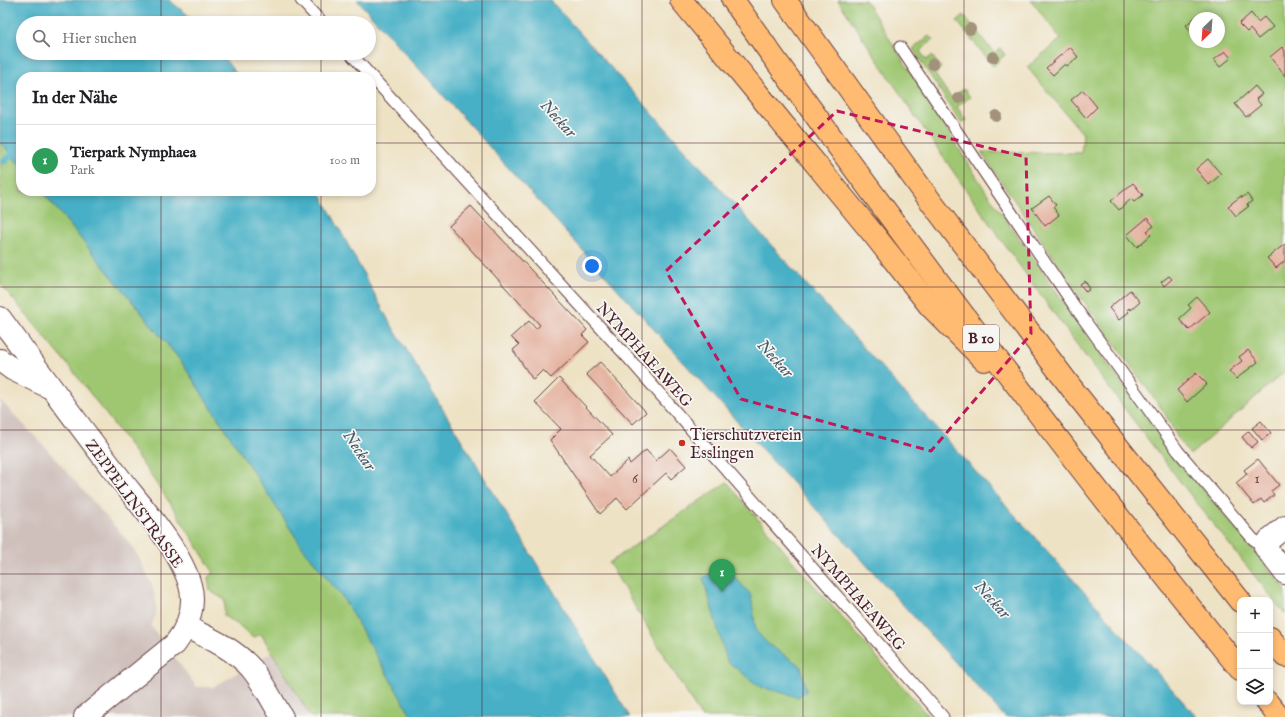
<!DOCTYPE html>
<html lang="de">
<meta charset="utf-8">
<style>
body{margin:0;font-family:"IM FELL English",serif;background:#f6f6f6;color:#202124}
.controls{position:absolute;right:12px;bottom:12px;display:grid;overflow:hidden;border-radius:8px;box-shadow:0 2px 6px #0003}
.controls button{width:36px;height:36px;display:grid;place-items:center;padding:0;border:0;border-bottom:1px solid #e0e0e0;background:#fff;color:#202124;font:20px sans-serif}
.compass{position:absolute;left:1189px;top:12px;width:36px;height:36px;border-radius:50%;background:#fff;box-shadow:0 2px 6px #0003;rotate:205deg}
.you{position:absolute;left:592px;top:266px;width:14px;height:14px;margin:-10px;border:3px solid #fff;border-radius:50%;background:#1a73e8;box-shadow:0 0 0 6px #1a73e833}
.badge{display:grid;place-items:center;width:26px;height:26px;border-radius:50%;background:#111827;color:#fff;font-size:13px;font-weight:700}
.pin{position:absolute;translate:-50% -33px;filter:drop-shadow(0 1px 2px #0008)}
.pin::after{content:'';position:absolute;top:21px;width:14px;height:12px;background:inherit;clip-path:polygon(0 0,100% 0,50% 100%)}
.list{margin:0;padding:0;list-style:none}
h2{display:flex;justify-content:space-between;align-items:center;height:52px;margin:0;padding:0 16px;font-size:17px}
h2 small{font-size:13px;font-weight:400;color:#757577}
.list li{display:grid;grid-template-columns:26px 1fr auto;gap:12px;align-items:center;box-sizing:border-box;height:72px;padding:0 16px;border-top:1px solid #e0e0e0}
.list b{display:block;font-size:15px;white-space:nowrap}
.list p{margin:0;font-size:13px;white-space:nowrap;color:#757577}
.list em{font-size:13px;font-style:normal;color:#757577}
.icon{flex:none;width:22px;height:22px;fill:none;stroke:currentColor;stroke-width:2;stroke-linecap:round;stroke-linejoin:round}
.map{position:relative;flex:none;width:1285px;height:717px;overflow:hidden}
.search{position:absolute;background:#fff;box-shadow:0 2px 6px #0003;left:16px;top:16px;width:360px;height:44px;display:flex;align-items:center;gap:10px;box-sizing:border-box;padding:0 14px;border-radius:22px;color:#757577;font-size:15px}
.panel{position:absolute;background:#fff;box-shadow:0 2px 6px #0003;left:16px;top:72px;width:360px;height:124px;border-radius:16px}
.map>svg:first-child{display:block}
</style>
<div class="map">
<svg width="1285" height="717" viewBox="0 0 1285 717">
<rect width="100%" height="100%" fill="#f6f6f2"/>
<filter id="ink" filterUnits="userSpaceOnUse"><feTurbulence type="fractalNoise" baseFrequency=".025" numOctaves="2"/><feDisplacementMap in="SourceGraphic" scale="8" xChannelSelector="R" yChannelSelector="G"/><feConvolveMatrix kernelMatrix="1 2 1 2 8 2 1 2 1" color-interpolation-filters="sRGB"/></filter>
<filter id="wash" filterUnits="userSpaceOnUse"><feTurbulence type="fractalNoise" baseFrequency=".012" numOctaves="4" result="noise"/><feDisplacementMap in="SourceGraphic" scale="16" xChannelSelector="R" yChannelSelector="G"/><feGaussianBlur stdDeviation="0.9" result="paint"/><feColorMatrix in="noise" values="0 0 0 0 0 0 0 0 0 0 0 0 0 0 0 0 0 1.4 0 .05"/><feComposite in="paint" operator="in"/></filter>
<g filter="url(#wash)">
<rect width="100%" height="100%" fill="#eee2c4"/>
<path fill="#cfc0bb" d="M 0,400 L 44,446 L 126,539 L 138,556 L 151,582 L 156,601 L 156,615 L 151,626 L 197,687 L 214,687 L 272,652 L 311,717 L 0,717 Z"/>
<g fill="#9fc772" stroke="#74734e" fill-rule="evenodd">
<path d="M 838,0 L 865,0 L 985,190 L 1099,352 L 1150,422 L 1187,470 L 1285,588 L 1285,614 C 1246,565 1207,517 1169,467 C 1053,316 942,160 838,0 Z"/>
<path d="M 1031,0 L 1285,0 L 1285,371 L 1190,455 L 1180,442 L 1164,412 L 1083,300 L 981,152 L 1081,153 L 1083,134 L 1027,67 L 1061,39 ZM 1195,18 L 1219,18 L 1219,42 L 1195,42 Z"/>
<path d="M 964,15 L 994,53 L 1000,48 L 1005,55 L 993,66 L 957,21 Z"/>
<path d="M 929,36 L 933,40 L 920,51 L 926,60 L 932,56 L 941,68 L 934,73 L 951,98 L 964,89 L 970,97 L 957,107 L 966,120 L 961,123 L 913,49 Z"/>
<path d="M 0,142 L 21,166 L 21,191 L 42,191 L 180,360 L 303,548 L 343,598 L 412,717 L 311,717 L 261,634 L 253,638 L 240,626 L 224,616 L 225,600 L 210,591 L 208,577 L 214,573 L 172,506 L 128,443 L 73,371 L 0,283 Z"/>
<path d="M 727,482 L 791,559 L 929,717 L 701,717 L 609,563 Z"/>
</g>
<g fill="#47b0c6" stroke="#486878">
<path d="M 0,0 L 169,0 L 193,19 L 197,23 L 23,23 L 23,53 L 220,53 L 239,77 L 21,77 L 21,166 L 0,142 Z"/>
<path d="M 357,0 L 550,0 L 1197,717 L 1005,717 L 842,538 Z"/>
<path d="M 42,191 L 319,191 L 389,321 L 630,717 L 412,717 L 343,598 L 303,548 L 180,360 Z"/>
<path d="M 725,566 L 751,595 L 756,631 L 768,644 L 801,666 L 806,691 L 798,697 L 760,687 L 727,661 L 703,578 Z"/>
</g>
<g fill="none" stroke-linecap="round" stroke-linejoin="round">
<path stroke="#47b0c6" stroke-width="7" d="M 4,161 L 11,155"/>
</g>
<g id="blocks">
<g fill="#e4b09d">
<path d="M 1251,13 L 1258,22 L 1264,17 L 1273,27 L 1258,39 L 1250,29 L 1247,32 L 1239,24 Z"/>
<path d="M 1198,15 L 1200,18 L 1195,18 L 1195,31 L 1192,33 L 1186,25 Z"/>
<path d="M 1070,47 L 1078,57 L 1067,66 L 1065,64 L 1053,75 L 1046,68 Z"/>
<path d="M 1282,47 L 1285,51 L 1285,76 L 1270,57 Z"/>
<path d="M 1225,51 L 1231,58 L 1220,67 L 1214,60 Z"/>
<path d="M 1255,86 L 1262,94 L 1256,99 L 1261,105 L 1246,117 L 1235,104 Z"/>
<path d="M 1083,90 L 1097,107 L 1086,118 L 1071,100 Z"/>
<path d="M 1208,159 L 1221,174 L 1209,185 L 1196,169 Z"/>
<path d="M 1133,183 L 1143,195 L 1134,202 L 1131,199 L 1119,210 L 1111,201 Z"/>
<path d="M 1247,194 L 1252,201 L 1247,205 L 1249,206 L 1236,216 L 1228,206 L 1241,196 L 1242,198 Z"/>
<path d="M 1049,196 L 1056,205 L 1053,207 L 1059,215 L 1045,226 L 1032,208 Z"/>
<path d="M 471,206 L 587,330 L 582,335 L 589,342 L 551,378 L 543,370 L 533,380 L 513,350 L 519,345 L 511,337 L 529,321 L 536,329 L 540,325 L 449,226 Z"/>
<path d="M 1147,218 L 1154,226 L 1147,231 L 1151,235 L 1137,247 L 1127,235 Z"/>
<path d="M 1285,244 L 1285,261 L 1276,268 L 1267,258 Z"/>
<path d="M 1169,276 L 1172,279 L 1164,286 L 1161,282 Z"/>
<path d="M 1085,281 L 1090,289 L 1086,292 L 1080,284 Z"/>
<path d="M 1130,290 L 1140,302 L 1131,310 L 1129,308 L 1127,310 L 1129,312 L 1119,320 L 1109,308 Z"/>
<path d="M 1197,297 L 1210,312 L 1189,330 L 1179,319 L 1191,308 L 1188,305 Z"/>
<path d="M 1248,350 L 1258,362 L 1236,379 L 1229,371 L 1242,361 L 1239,357 Z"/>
<path d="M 600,362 L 646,412 L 633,424 L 586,374 Z"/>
<path d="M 1196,373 L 1207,384 L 1187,402 L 1177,390 Z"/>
<path d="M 559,378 L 612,435 L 590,455 L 610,477 L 628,460 L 630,464 L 646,450 L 656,461 L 670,448 L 686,466 L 671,479 L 666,473 L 627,509 L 617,498 L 600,514 L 550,440 L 561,429 L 535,402 Z"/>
<path d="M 1261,421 L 1271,433 L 1262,440 L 1252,428 Z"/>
<path d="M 1249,431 L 1258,442 L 1251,448 L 1242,437 Z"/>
<path d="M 1258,459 L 1279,485 L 1271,491 L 1274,495 L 1264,503 L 1261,499 L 1254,505 L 1236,483 L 1247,474 L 1244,470 Z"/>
</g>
</g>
</g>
<g filter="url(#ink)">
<use href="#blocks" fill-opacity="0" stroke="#633c42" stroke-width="1"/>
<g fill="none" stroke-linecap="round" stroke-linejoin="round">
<g stroke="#633c42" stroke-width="13">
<g id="lane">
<path d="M 301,0 L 322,23"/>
<path d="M 900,47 L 1075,307 L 1178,451 L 1253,539 L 1265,547"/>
<path d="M 350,53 L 631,361 L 943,717"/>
</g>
</g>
<g stroke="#633c42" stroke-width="24">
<g id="street">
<path d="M 0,318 C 39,371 78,424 118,476 C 141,506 180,549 190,585 C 196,606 188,627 175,644 L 85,717"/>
<path d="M 0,360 L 12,369 L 49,387"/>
<path d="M 1285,527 L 1270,539 L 1265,547 L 1285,573"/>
<path d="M 186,627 C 209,638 233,648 251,668 C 263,682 272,701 282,717"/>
</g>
</g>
<g stroke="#633c42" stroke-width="24">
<g id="highway">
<path d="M 681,0 L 875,236 L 930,306 L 984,360"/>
<path d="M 733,0 C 812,113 894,223 977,333 C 1063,446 1150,559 1240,669"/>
<path d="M 785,0 L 926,195 L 1073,390 L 1240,601"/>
<path d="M 1270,638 L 1285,656"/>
<path d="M 1267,702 L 1279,717"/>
</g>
</g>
<use href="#lane" stroke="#fff" stroke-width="11"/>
<use href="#street" stroke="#fff" stroke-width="22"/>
<use href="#highway" stroke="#ffbb71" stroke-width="22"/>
</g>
<g fill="#a2927b">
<circle cx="970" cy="29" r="6"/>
<circle cx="993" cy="57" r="6"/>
<circle cx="933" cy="64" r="6"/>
<circle cx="959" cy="98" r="6"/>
<circle cx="996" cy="116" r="6"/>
</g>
</g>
<path fill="none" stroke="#c2185b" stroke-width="3" stroke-dasharray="8 5" stroke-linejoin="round" d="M 837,111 L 1026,157 L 1031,334 L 931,451 L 741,399 L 666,271 Z"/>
<path fill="none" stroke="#4a1f2b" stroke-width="1" stroke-opacity="0.55" d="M 161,0 L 161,23M 321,0 L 321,23M 482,0 L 482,717M 642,0 L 642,717M 803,0 L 803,717M 964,0 L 964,717M 1124,0 L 1124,717M 161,53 L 161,77M 321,53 L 321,77M 0,143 L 21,143M 371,143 L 1285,143M 161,191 L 161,717M 321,191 L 321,717M 0,287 L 1285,287M 0,430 L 1285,430M 0,574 L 1285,574"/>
<circle fill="#c8321e" stroke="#f6f6f2" stroke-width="1.5" cx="682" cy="443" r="4"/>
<g text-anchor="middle" stroke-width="3.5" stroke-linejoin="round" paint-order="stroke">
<g font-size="14" fill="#704348">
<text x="635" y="483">6</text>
<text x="1257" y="483">1</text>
</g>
<rect fill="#f6f6f2" stroke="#7e6067" stroke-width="1" x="963" y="325" width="36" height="26" rx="3"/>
<g font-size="15" font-weight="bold" fill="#4a1f2b">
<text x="981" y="343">B 10</text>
</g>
<g font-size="16" fill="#4a1f2b" stroke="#f6f6f2">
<text transform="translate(645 354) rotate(48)" y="6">NYMPHAEAWEG</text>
<text transform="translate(135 503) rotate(54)" y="6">ZEPPELINSTRASSE</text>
<text transform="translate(859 597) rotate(49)" y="6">NYMPHAEAWEG</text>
</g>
<g font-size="16" fill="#4a1f2b" stroke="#f6f6f2" text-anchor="start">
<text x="690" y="440">Tierschutzverein<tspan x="690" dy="18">Esslingen</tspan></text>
</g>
<g font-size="17" font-style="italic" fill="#495969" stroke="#f6f6f2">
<text transform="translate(559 118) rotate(48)" y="6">Neckar</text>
<text transform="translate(776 358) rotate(48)" y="6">Neckar</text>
<text transform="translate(360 450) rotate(56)" y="6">Neckar</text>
<text transform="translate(993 599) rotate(48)" y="6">Neckar</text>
</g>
</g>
</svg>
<div class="controls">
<button>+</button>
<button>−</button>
<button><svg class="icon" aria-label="layers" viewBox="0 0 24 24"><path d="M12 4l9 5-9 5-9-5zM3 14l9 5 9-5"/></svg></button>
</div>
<svg class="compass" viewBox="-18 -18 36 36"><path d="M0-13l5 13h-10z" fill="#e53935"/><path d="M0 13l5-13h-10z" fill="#757577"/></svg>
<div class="you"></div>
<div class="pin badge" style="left:722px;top:592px;background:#2e9e5b">1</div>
<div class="search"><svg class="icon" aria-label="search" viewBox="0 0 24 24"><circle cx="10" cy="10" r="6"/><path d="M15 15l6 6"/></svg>Hier suchen</div>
<section class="panel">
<h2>In der Nähe<small></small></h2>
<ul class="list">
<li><span class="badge" style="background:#2e9e5b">1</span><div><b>Tierpark Nymphaea</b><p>Park</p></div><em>100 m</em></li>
</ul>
</section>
</div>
